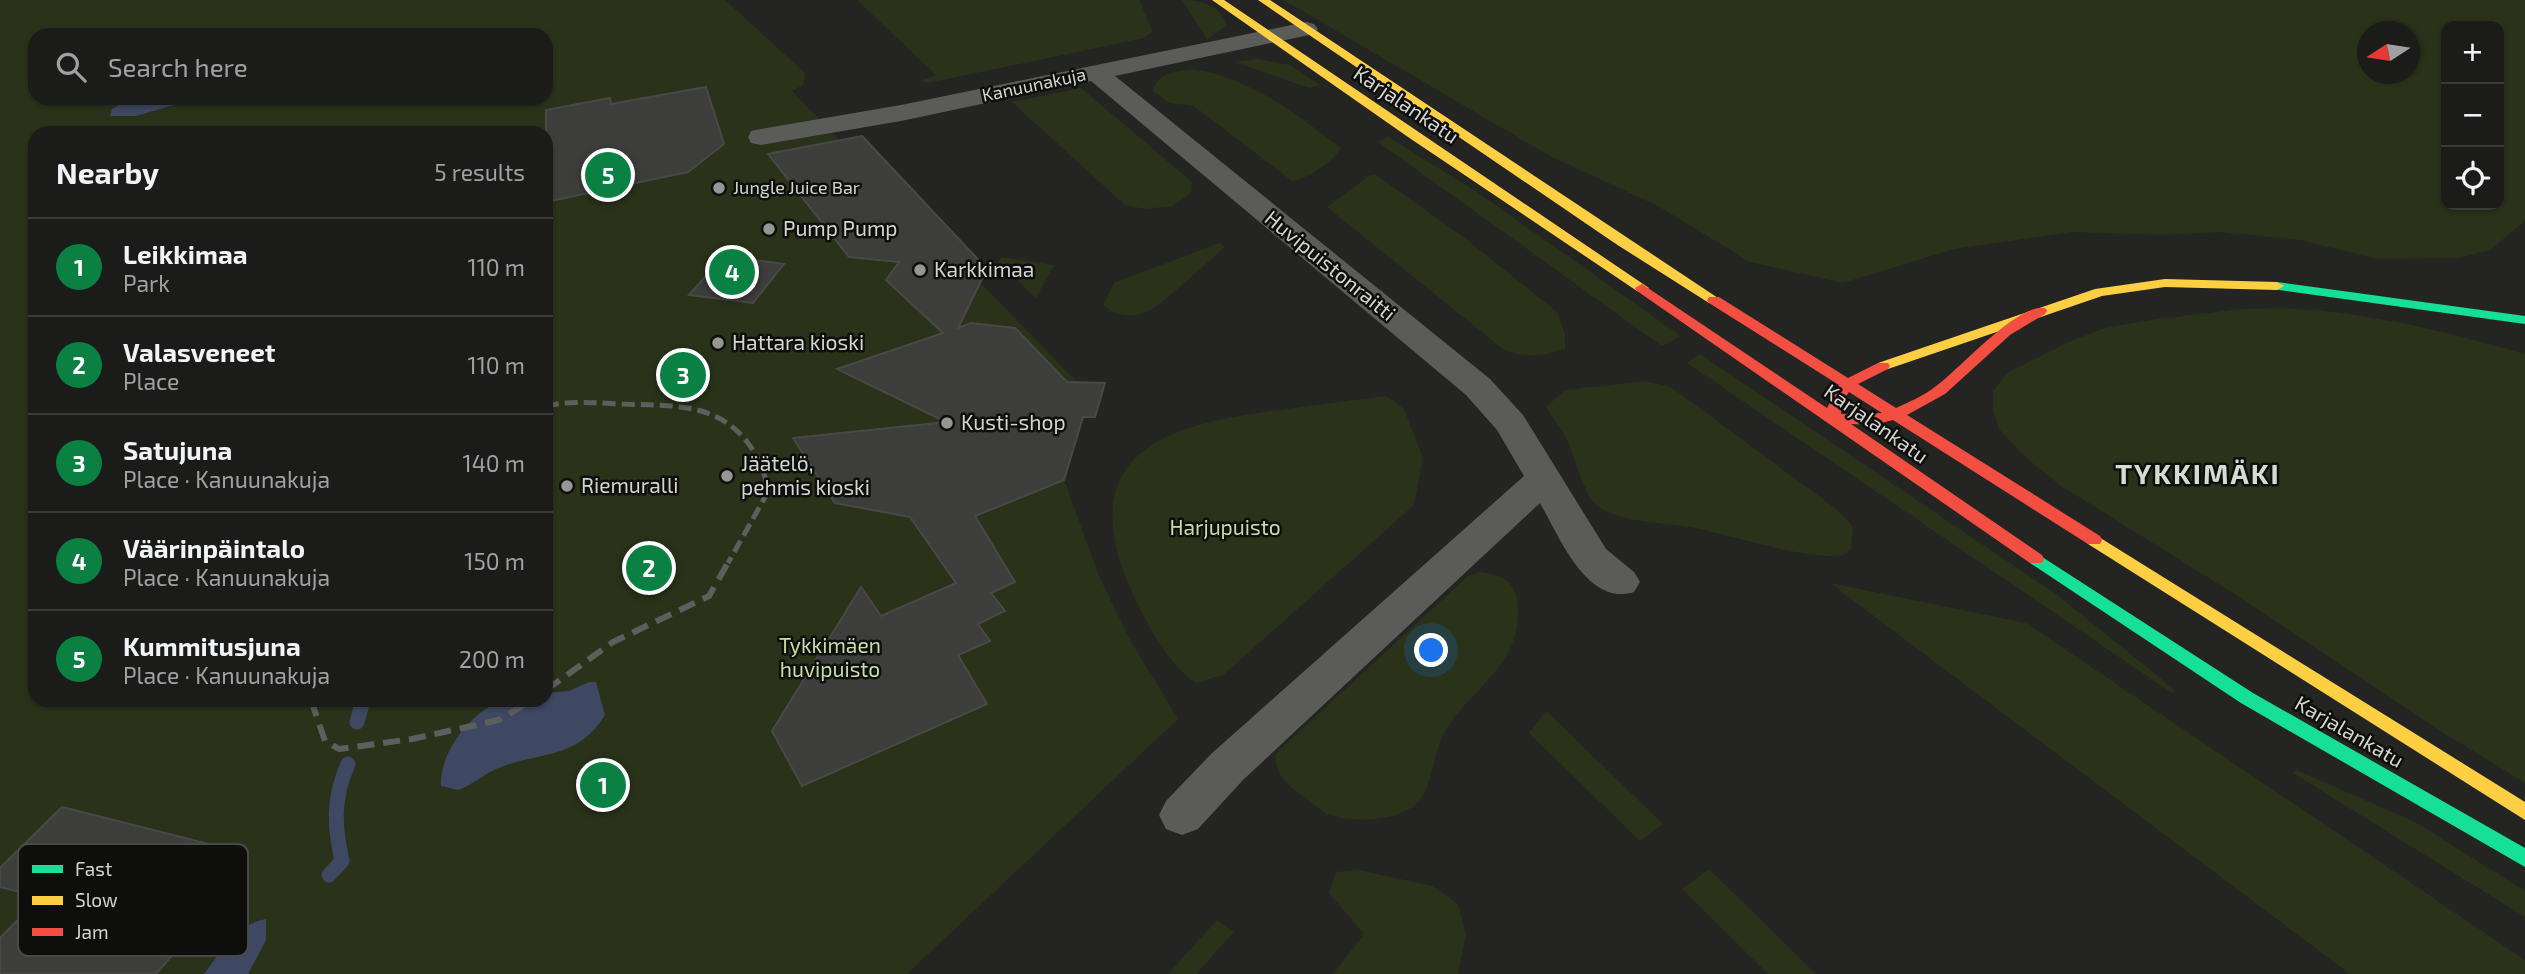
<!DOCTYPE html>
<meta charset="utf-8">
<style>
body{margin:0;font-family:"Exo 2",sans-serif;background:#242523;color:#f1f3f6}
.controls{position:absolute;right:21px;top:21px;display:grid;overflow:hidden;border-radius:14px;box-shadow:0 2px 5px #0004}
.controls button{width:63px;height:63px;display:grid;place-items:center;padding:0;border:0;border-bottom:2px solid #393a39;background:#1b1c1a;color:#f1f3f6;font:35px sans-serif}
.compass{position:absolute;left:2357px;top:21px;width:63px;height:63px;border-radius:50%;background:#1b1c1a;box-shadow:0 2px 5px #0004;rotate:258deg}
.you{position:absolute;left:1432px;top:651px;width:24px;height:24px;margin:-18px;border:5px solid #fff;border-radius:50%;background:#1a73e8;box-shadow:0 0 0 10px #1a73e833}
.badge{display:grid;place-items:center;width:46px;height:46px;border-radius:50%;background:#0b8043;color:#fff;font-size:23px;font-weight:700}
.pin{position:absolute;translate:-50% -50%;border:4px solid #fff;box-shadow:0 2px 7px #0006}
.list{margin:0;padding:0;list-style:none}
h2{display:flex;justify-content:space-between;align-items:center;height:91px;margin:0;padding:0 28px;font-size:30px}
h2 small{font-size:23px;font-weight:400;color:#a0a1a2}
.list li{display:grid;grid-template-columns:46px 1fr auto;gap:21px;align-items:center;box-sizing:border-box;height:98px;padding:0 28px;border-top:2px solid #393a39}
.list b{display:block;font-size:26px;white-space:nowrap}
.list p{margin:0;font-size:23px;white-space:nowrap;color:#a0a1a2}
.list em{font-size:23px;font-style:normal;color:#a0a1a2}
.icon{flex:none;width:38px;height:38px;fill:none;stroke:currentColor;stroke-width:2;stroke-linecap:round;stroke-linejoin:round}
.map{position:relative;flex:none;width:2525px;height:974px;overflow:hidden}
.search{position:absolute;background:#1b1c1a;box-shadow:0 2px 5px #0004;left:28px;top:28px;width:525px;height:77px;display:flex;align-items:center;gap:18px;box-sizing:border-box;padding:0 24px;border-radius:21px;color:#a0a1a2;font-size:26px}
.panel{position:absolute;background:#1b1c1a;box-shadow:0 2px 5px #0004;left:28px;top:126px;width:525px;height:581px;border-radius:21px}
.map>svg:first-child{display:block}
</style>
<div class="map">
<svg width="2525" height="974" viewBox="0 0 2525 974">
<rect width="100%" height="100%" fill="#242522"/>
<g fill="#2a321a" fill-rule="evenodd">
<path d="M 0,0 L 725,0 L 805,73 L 803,85 L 792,91 L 1090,395 L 1064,480 L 1099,576 L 1130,640 L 1178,719 L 907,974 L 0,974 ZM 35,35 L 546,35 L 546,98 L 35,98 ZM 35,133 L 546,133 L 546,700 L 35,700 Z"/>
<path d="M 857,0 L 1139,0 L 1153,32 L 1144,38 L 928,83 L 921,81 L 936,75 Z"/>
<path d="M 1182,0 C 1200,0 1223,6 1226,26 L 1207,39 Z"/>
<path d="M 1284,0 L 2525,0 L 2525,221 L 2490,250 L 2459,258 L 2377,259 L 2300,240 L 2220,232 L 2164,235 L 2072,232 L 1954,249 L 1843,283 L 1750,262 L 1658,206 L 1550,156 ZM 2446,26 L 2499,26 L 2499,205 L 2446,205 ZM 2368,32 L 2410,32 L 2410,74 L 2368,74 Z"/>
<path d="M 1257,59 L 1290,65 L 1320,85 L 1309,88 L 1235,62 Z"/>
<path d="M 1192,69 C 1251,78 1295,113 1341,148 C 1332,163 1309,178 1292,181 L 1194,106 L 1169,103 L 1153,91 C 1157,72 1176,72 1192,69 Z"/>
<path d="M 1081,88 L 1192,182 L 1191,193 L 1173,206 L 1145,209 L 1125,205 L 1012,102 Z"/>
<path d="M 1388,137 L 1474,190 L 1681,336 L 1662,346 L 1378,142 Z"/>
<path d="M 1370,175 L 1376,175 L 1462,236 L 1557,312 L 1565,334 L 1565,349 C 1541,356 1526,359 1503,349 L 1327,207 Z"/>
<path d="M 1219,243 L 1225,247 C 1208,261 1160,308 1144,313 C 1128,318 1115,315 1103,305 L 1114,283 Z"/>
<path d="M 1002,257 L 1054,265 L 1036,298 L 998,262 Z"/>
<path d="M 2280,308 C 2365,311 2444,331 2525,354 L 2525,783 L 2436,728 L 2233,593 L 2060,485 L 2024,456 L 1999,429 L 1993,410 L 1993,391 L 2007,373 L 2073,340 L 2105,328 L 2151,320 L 2240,309 Z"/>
<path d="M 1700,354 L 2056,594 L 2175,690 L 2172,693 L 1687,363 Z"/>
<path d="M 1645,381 L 1671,387 L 1839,511 L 1853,527 L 1851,550 C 1848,551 1846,554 1842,555 C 1816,562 1725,534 1695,528 C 1665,522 1627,524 1600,508 C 1583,498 1575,452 1563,433 C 1558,423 1550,417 1547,406 L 1565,390 Z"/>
<path d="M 1386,396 L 1404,409 L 1423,458 L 1414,505 L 1223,675 L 1196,683 C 1167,666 1136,605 1124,573 C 1077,445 1182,422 1280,410 C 1316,405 1351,400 1386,396 Z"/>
<path d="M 1480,572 C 1503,575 1516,581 1518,606 C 1521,666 1473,686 1445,731 C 1434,750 1432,786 1419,801 C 1399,823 1352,823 1327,814 C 1321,811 1315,805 1310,801 C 1291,787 1274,778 1276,753 L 1468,576 Z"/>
<path d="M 1830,583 L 2026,623 L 2525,960 L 2525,974 L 2350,974 Z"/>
<path d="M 1546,711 L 1663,824 L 1640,841 L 1529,733 Z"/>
<path d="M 2296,770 L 2415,822 L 2525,891 L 2525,917 L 2293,773 Z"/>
<path d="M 1709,869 L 1816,974 L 1768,974 L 1682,889 Z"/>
<path d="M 1359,870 L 1432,886 L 1458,904 L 1466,935 L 1458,974 L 1333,974 L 1364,934 L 1329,893 L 1336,872 Z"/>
<path d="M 1217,920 L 1234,932 L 1196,974 L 1168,974 Z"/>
</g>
<g fill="#3f4862">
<path d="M 131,98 L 198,98 L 136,116 L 110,116 L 112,109 Z"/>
<path d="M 589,682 L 596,682 L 605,715 C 577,761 538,751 496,769 C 483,775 472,785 458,790 L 441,786 C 439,753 471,711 502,701 C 515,697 532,700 546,700 L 546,693 L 569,691 Z"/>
<path d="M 266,919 L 266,940 L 248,974 L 204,974 C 221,952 237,924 266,919 Z"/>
</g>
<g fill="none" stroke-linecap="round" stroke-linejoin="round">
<g stroke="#3f4862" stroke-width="15">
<path d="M 357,722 L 363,700"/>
<path d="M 329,875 L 342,861 C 334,825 333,798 348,764"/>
</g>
</g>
<g fill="#3d3e3c" stroke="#484946" stroke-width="2">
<path d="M 706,87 L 724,144 L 688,172 L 626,185 L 612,195 L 598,191 L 546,202 L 546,110 L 610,98 L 611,104 Z"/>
<path d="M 862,136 L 987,269 L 958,328 L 971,323 L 1015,328 L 1067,382 L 1105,383 L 1095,417 L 1083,417 L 1064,480 L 975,516 L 1015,582 L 991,593 L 1005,611 L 978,624 L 990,641 L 958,655 L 987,704 L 802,786 L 772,731 L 861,587 L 881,616 L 956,583 L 910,517 L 835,503 L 793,438 L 946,422 L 837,369 L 943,333 L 886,280 L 899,262 L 849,257 L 768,154 Z"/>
<path d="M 723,256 L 784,264 L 753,303 L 689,295 Z"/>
<path d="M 62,807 L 229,849 L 208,872 L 238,879 L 156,974 L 0,974 L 0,938 L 40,897 L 0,887 L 0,868 Z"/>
</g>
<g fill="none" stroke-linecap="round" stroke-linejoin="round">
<path fill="#5b5b5a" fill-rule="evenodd" d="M 1306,22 L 1314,24 L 1318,29 L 1314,34 L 1115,76 L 1490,379 L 1523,415 L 1606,549 L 1634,572 L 1640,582 L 1634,592 C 1587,607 1559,536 1540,503 L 1243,780 L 1198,829 L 1182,835 L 1166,829 L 1159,815 L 1166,801 L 1211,754 L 1524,476 L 1497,430 L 1466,395 L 1091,81 L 901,121 L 761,145 L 751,143 L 748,137 L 751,131 L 761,129 L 901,105 Z"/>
<g fill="#16e098" fill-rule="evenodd">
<path d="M 2277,282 L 2525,316 L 2525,324 L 2272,289 L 2270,286 Z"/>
<path d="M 2036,553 L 2253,693 L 2525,848 L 2525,867 L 2241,703 L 2030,563 L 2028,559 L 2030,555 Z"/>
</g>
<g fill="#ffcf43" fill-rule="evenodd">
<path d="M 1212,0 L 1224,0 L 1649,288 L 1642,292 L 1637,291 L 1408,137 Z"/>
<path d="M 1258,0 L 1270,0 L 1721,300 L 1714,304 L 1709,303 L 1616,244 Z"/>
<path d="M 2165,279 L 2277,282 L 2284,286 L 2277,290 L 2165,287 L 2102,296 L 1888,369 L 1883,370 L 1876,366 L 1878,363 L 2095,289 Z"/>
<path d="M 2094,534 L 2525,802 L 2525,820 L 2088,544 L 2086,540 Z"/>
</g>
<path fill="#f24e42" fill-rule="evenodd" d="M 1642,284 L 1827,408 L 1839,385 L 1709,303 L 1707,300 L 1709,297 L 1719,297 L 1848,378 L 1878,363 L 1888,363 L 1890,366 L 1888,369 L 1858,384 L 1896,408 C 1909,402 1923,396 1935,387 C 1958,371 2017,303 2045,308 L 2047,311 L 2045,314 L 2010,335 L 1945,394 L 1907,415 L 2100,536 L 2102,540 L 2100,544 L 2088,544 L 1893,420 L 1874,425 L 1851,424 L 2042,555 L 2044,559 L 2042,563 L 2030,563 L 1637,291 L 1635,288 ZM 1849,392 L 1882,413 L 1841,414 L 1844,399 Z"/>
<path stroke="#5e5e5e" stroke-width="5" stroke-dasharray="13 6" stroke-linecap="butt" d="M 546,406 C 571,400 595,403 621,404 C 669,406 716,401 748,443 C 759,458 766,474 768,492 L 728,563"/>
<g stroke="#5e5e5e" stroke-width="6" stroke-dasharray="17 9" stroke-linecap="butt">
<path d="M 546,690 L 613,642 L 709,596 L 729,561"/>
<path d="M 311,700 L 325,741 L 339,749 L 412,739 L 499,720 L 532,700"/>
</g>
</g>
<g fill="#969794" stroke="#0e0f0c" stroke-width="2.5">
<circle cx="719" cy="188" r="7"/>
<circle cx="769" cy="229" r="7"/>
<circle cx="920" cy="270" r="7"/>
<circle cx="718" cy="343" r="7"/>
<circle cx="947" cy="423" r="7"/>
<circle cx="727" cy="476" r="7"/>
<circle cx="567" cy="486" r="7"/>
</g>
<g text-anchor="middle" stroke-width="5" stroke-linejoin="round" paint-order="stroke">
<g font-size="18" fill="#d4d5d2" stroke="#0e0f0c">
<text transform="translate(1034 85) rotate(-12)" y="6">Kanuunakuja</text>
</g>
<g font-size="18" fill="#d4d5d2" stroke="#0e0f0c" text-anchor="start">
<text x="733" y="194">Jungle Juice Bar</text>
</g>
<g font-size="21" fill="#d4d5d2" stroke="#0e0f0c">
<text transform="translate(1406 105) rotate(34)" y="7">Karjalankatu</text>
<text transform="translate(1330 266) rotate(39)" y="7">Huvipuistonraitti</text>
<text transform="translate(1876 424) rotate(35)" y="7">Karjalankatu</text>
<text transform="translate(2349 732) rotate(30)" y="7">Karjalankatu</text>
</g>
<g font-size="21" fill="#d4d5d2" stroke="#0e0f0c" text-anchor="start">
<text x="783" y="236">Pump Pump</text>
<text x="934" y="277">Karkkimaa</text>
<text x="732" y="350">Hattara kioski</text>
<text x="961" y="430">Kusti-shop</text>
<text x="741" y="471">Jäätelö,<tspan x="741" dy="24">pehmis kioski</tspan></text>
<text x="581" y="493">Riemuralli</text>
</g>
<g font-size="21" fill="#c9dfa6" stroke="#0e0f0c">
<text x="1225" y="535">Harjupuisto</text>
<text x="830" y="653">Tykkimäen<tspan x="830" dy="24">huvipuisto</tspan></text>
</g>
<g font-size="28" font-weight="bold" letter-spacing="2" fill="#d8dbd4" stroke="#0e0f0c">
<text x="2198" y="484">TYKKIMÄKI</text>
</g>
</g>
<rect x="18" y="844" width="230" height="112" rx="10" fill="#0e0f0c" stroke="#494a47" stroke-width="2"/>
<rect x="32" y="865" width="31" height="8" fill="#16e098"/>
<rect x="32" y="896" width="31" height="9" fill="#ffcf43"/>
<rect x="32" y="928" width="31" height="8" fill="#f24e42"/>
<g font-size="19" fill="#d4d5d2">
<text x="75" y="876">Fast</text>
<text x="75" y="907">Slow</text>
<text x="75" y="939">Jam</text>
</g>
</svg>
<div class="controls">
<button>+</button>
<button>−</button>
<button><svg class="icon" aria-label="locate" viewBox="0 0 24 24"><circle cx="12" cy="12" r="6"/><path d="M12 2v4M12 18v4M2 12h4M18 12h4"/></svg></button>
</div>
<svg class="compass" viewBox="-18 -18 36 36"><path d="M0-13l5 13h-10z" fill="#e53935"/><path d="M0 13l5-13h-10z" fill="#a0a1a2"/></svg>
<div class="you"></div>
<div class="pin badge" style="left:603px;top:785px">1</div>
<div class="pin badge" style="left:649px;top:568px">2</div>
<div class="pin badge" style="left:683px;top:375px">3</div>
<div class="pin badge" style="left:732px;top:272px">4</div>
<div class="pin badge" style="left:608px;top:175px">5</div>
<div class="search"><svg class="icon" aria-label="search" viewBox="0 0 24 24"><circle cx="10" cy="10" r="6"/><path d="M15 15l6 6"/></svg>Search here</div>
<section class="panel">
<h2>Nearby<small>5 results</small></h2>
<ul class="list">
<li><span class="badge">1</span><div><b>Leikkimaa</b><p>Park</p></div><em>110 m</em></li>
<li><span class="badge">2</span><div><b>Valasveneet</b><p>Place</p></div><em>110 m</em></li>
<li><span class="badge">3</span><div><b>Satujuna</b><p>Place · Kanuunakuja</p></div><em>140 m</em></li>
<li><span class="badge">4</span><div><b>Väärinpäintalo</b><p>Place · Kanuunakuja</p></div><em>150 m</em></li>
<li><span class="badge">5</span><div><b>Kummitusjuna</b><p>Place · Kanuunakuja</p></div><em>200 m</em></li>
</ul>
</section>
</div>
